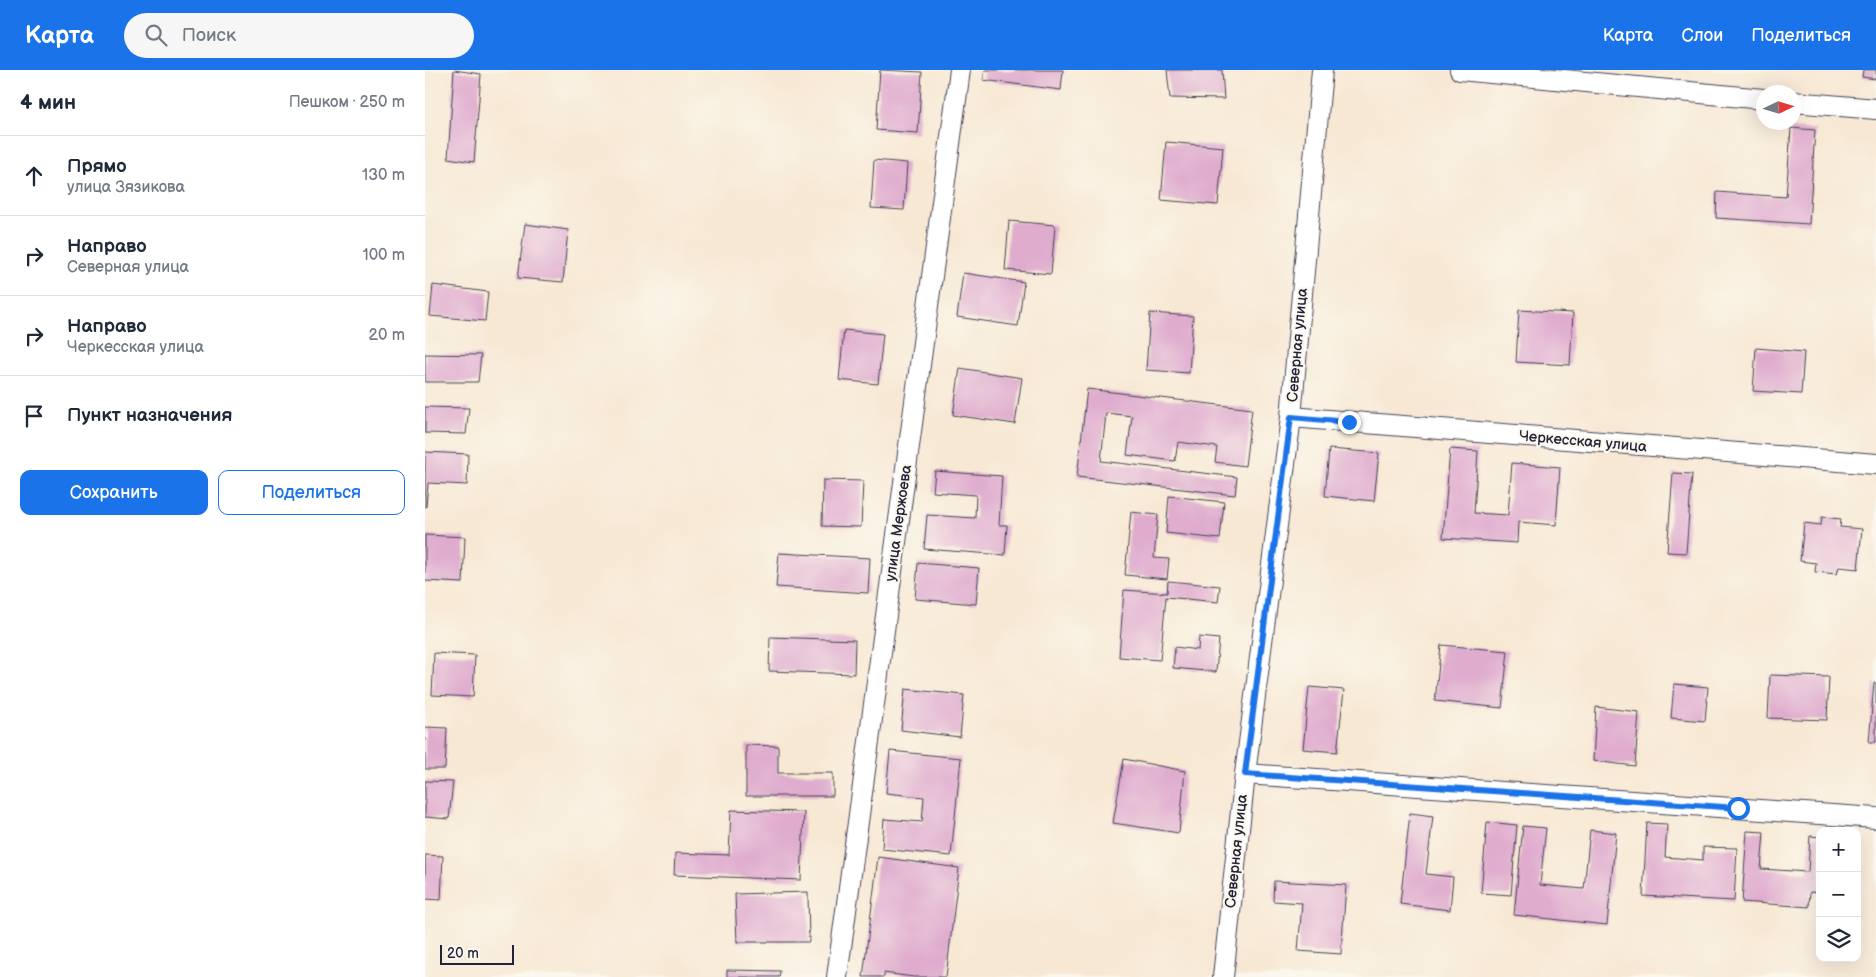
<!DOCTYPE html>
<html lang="ru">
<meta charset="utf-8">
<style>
body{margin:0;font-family:"Balsamiq Sans",sans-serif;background:#f6f6f7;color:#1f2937}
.controls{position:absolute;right:15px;bottom:15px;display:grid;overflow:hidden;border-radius:10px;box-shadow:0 5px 20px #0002}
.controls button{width:45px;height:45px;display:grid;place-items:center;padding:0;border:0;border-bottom:1px solid #e0e1e3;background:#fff;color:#1f2937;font:25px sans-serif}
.compass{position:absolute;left:1331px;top:15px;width:45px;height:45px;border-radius:50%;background:#fff;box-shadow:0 5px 20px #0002;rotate:86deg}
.scale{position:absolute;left:15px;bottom:12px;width:74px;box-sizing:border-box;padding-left:5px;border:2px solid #22223b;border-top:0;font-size:14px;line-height:18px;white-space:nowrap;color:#22223b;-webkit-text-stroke:4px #fbf7ec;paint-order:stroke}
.stop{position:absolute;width:15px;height:15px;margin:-11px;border:4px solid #1a73e8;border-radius:50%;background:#fff}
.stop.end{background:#1a73e8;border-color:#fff;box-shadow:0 1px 5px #0008}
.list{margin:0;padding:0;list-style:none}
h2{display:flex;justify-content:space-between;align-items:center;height:65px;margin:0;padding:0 20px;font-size:21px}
h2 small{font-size:16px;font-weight:400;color:#747a83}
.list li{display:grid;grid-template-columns:32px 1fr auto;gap:15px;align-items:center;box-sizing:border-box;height:80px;padding:0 20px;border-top:1px solid #e0e1e3}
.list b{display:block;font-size:19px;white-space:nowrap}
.list p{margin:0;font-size:16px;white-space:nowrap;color:#747a83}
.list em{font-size:16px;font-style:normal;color:#747a83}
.actions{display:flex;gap:10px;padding:15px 20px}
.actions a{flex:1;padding:11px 0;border:1px solid #1a73e8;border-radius:10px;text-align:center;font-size:18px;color:#1a73e8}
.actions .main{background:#1a73e8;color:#fff}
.icon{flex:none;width:28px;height:28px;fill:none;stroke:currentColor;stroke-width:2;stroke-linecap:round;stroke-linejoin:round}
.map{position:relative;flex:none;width:1451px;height:907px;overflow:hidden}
header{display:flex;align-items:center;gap:30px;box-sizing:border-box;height:70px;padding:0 25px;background:#1a73e8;color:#fff}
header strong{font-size:24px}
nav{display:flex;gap:28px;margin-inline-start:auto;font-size:18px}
.search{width:350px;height:45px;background:#f6f6f7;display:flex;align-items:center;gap:12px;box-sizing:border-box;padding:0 18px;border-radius:28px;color:#747a83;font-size:19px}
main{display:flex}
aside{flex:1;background:#fff}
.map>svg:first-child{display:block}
</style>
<header>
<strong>Карта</strong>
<div class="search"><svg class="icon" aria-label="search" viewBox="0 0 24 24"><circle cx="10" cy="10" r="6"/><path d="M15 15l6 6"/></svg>Поиск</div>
<nav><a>Карта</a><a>Слои</a><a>Поделиться</a></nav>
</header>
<main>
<aside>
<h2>4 мин<small>Пешком · 250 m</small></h2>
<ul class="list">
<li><svg class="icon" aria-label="ahead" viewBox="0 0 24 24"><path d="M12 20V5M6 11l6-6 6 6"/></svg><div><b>Прямо</b><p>улица Зязикова</p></div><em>130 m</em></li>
<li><svg class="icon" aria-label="right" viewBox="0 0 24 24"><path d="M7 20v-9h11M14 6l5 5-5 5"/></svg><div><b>Направо</b><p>Северная улица</p></div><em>100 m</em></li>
<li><svg class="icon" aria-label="right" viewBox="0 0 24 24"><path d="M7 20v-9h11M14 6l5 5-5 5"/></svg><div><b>Направо</b><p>Черкесская улица</p></div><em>20 m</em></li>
<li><svg class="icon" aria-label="arrive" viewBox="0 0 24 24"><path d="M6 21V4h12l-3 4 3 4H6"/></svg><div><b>Пункт назначения</b></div></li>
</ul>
<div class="actions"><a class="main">Сохранить</a><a>Поделиться</a></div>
</aside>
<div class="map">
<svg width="1451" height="907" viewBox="0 0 1451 907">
<rect width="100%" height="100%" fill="#fbf7ec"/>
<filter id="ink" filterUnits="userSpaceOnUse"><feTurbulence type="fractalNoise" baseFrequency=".02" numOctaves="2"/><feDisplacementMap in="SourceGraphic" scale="10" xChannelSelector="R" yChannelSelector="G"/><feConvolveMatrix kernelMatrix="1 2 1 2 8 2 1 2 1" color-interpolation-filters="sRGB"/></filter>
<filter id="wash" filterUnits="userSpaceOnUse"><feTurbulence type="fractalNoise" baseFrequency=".0096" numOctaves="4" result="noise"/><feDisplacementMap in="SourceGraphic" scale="20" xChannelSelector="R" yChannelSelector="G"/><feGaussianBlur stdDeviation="1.12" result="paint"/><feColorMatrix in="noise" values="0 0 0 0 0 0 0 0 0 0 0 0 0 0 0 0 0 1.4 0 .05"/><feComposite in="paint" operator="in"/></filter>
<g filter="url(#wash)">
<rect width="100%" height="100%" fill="#f7e8d4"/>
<g id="blocks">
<g fill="#dfacce">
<path d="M 29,0 L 56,4 L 49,92 L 23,88 Z"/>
<path d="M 455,0 L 497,2 L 493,63 L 451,60 Z"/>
<path d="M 560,0 L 638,0 L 636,20 L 558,10 Z"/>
<path d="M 742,0 L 797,0 L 799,29 L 745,28 Z"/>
<path d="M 1438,0 L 1451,0 L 1451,9 L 1437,7 Z"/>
<path d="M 1366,58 L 1390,60 L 1384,154 L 1291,148 L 1292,122 L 1361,127 Z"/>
<path d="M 741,72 L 798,77 L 793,135 L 736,130 Z"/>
<path d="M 449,90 L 482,93 L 479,140 L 446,138 Z"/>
<path d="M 584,151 L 630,155 L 626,204 L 580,200 Z"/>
<path d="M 100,154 L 143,160 L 138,212 L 93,208 Z"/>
<path d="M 538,203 L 599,212 L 593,256 L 532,247 Z"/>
<path d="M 8,215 L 63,222 L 60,251 L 5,246 Z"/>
<path d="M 1094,240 L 1148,243 L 1145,295 L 1091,292 Z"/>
<path d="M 725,243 L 768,246 L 764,303 L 721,300 Z"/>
<path d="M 419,260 L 458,264 L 453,314 L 414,310 Z"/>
<path d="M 1331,278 L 1379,282 L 1376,324 L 1328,321 Z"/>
<path d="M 0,284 L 56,285 L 53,312 L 0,312 Z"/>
<path d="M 535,298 L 597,308 L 590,354 L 528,345 Z"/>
<path d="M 662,319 L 827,339 L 820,396 L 790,392 L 792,377 L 753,372 L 750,391 L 702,385 L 707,346 L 681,343 L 676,391 L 812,407 L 810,425 L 652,407 Z"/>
<path d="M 0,337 L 44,338 L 41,364 L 0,363 Z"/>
<path d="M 904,379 L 954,383 L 949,431 L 900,426 Z"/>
<path d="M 1025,379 L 1053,381 L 1049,443 L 1083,445 L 1087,393 L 1135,397 L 1131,455 L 1093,452 L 1092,473 L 1018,468 Z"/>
<path d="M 0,382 L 43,384 L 42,415 L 3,413 L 1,437 L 0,437 Z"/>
<path d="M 510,401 L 577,406 L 574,455 L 582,455 L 580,485 L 499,479 L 502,445 L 550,448 L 551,425 L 508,422 Z"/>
<path d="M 1248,403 L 1267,404 L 1261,483 L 1242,482 Z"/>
<path d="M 398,410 L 438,411 L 436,457 L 397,456 Z"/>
<path d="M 744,426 L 799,432 L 795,469 L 741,463 Z"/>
<path d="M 706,442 L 733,445 L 729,488 L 744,489 L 742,509 L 700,505 Z"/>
<path d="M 1397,447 L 1416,449 L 1415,457 L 1437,459 L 1433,499 L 1414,497 L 1412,504 L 1390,502 L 1391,493 L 1375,491 L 1379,453 L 1396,455 Z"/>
<path d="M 0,465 L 40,467 L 38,513 L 0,511 Z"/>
<path d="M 354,483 L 445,488 L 443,523 L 351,517 Z"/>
<path d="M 493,493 L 554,498 L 551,534 L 490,529 Z"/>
<path d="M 743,511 L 795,516 L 793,532 L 741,527 L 735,590 L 694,587 L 699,520 L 742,523 Z"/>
<path d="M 345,567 L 430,570 L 429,604 L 344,601 Z"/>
<path d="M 774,567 L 794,569 L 791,602 L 748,598 L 750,577 L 773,580 Z"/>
<path d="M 1016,575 L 1083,581 L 1077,638 L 1010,631 Z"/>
<path d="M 9,583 L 50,585 L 48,627 L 7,625 Z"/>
<path d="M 1345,605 L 1404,607 L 1402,650 L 1343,648 Z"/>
<path d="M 1449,613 L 1451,613 L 1451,672 L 1444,672 Z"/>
<path d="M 1249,614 L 1283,617 L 1280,651 L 1246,648 Z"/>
<path d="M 884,617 L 919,620 L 912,682 L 878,679 Z"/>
<path d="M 480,619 L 539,625 L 535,667 L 476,660 Z"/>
<path d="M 1171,637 L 1214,642 L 1210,696 L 1168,691 Z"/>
<path d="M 0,657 L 22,658 L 20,699 L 0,699 Z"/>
<path d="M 321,675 L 353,676 L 353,703 L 408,703 L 408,726 L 321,726 Z"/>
<path d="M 465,681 L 536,688 L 526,786 L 457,779 L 459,749 L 497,752 L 499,727 L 461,723 Z"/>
<path d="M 699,689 L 760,701 L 754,763 L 688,753 Z"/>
<path d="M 0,711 L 28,712 L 24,749 L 0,747 Z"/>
<path d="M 306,740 L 379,742 L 376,810 L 249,805 L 250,783 L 304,785 Z"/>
<path d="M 985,743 L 1008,746 L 1001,804 L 1028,807 L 1025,840 L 975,834 Z"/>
<path d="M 1062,752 L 1092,755 L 1086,825 L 1056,823 Z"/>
<path d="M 1222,753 L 1242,754 L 1240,787 L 1278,790 L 1278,777 L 1312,778 L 1309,831 L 1218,826 Z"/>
<path d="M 1098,756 L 1121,758 L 1115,815 L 1159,819 L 1165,760 L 1191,763 L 1182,855 L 1089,845 Z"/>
<path d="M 1322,761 L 1339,762 L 1336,799 L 1383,802 L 1385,766 L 1395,767 L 1395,823 L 1385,822 L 1384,837 L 1317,832 Z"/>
<path d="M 0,785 L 18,786 L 16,830 L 0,829 Z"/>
<path d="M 453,787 L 534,798 L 521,907 L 489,907 L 459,903 L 459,907 L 438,907 Z"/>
<path d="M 849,811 L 921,815 L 916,884 L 873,881 L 877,833 L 848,831 Z"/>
<path d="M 383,822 L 384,872 L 312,872 L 310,824 Z"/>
<path d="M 302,900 L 355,901 L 354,907 L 302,907 Z"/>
</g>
</g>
</g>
<g filter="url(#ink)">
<use href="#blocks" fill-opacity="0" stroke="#424052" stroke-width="1"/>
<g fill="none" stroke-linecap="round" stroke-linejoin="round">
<g stroke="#424052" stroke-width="22">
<g id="street">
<path d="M 1035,0 L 1338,29"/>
<path d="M 1368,32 L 1451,39"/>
<path d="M 866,347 L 1451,394"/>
<path d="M 820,704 L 1451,748"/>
<path d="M 412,907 L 535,0"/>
<path d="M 798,907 L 820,704 L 866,347 L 897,0"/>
</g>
</g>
<use href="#street" stroke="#fff" stroke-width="20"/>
</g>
</g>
<g fill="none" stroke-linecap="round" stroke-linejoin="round" filter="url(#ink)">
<path stroke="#1a73e8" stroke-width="6" d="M 924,352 L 866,347 L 820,704 L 1313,738"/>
</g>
<g text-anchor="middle" stroke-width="4.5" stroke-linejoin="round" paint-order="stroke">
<g font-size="15" fill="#22223b" stroke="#fbf7ec">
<text transform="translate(872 275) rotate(-85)" y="5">Северная улица</text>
<text transform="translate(1158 371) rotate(5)" y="5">Черкесская улица</text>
<text transform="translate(473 453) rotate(-82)" y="5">улица Мержоева</text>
<text transform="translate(811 781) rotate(-84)" y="5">Северная улица</text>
</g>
</g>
</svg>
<div class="controls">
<button>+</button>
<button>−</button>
<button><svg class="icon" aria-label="layers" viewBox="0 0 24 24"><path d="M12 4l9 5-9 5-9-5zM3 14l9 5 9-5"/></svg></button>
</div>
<svg class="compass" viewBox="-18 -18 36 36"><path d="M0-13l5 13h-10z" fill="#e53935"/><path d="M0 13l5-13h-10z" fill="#747a83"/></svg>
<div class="scale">20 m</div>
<div class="stop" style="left:1313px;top:738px"></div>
<div class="stop end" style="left:924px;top:352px"></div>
</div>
</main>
